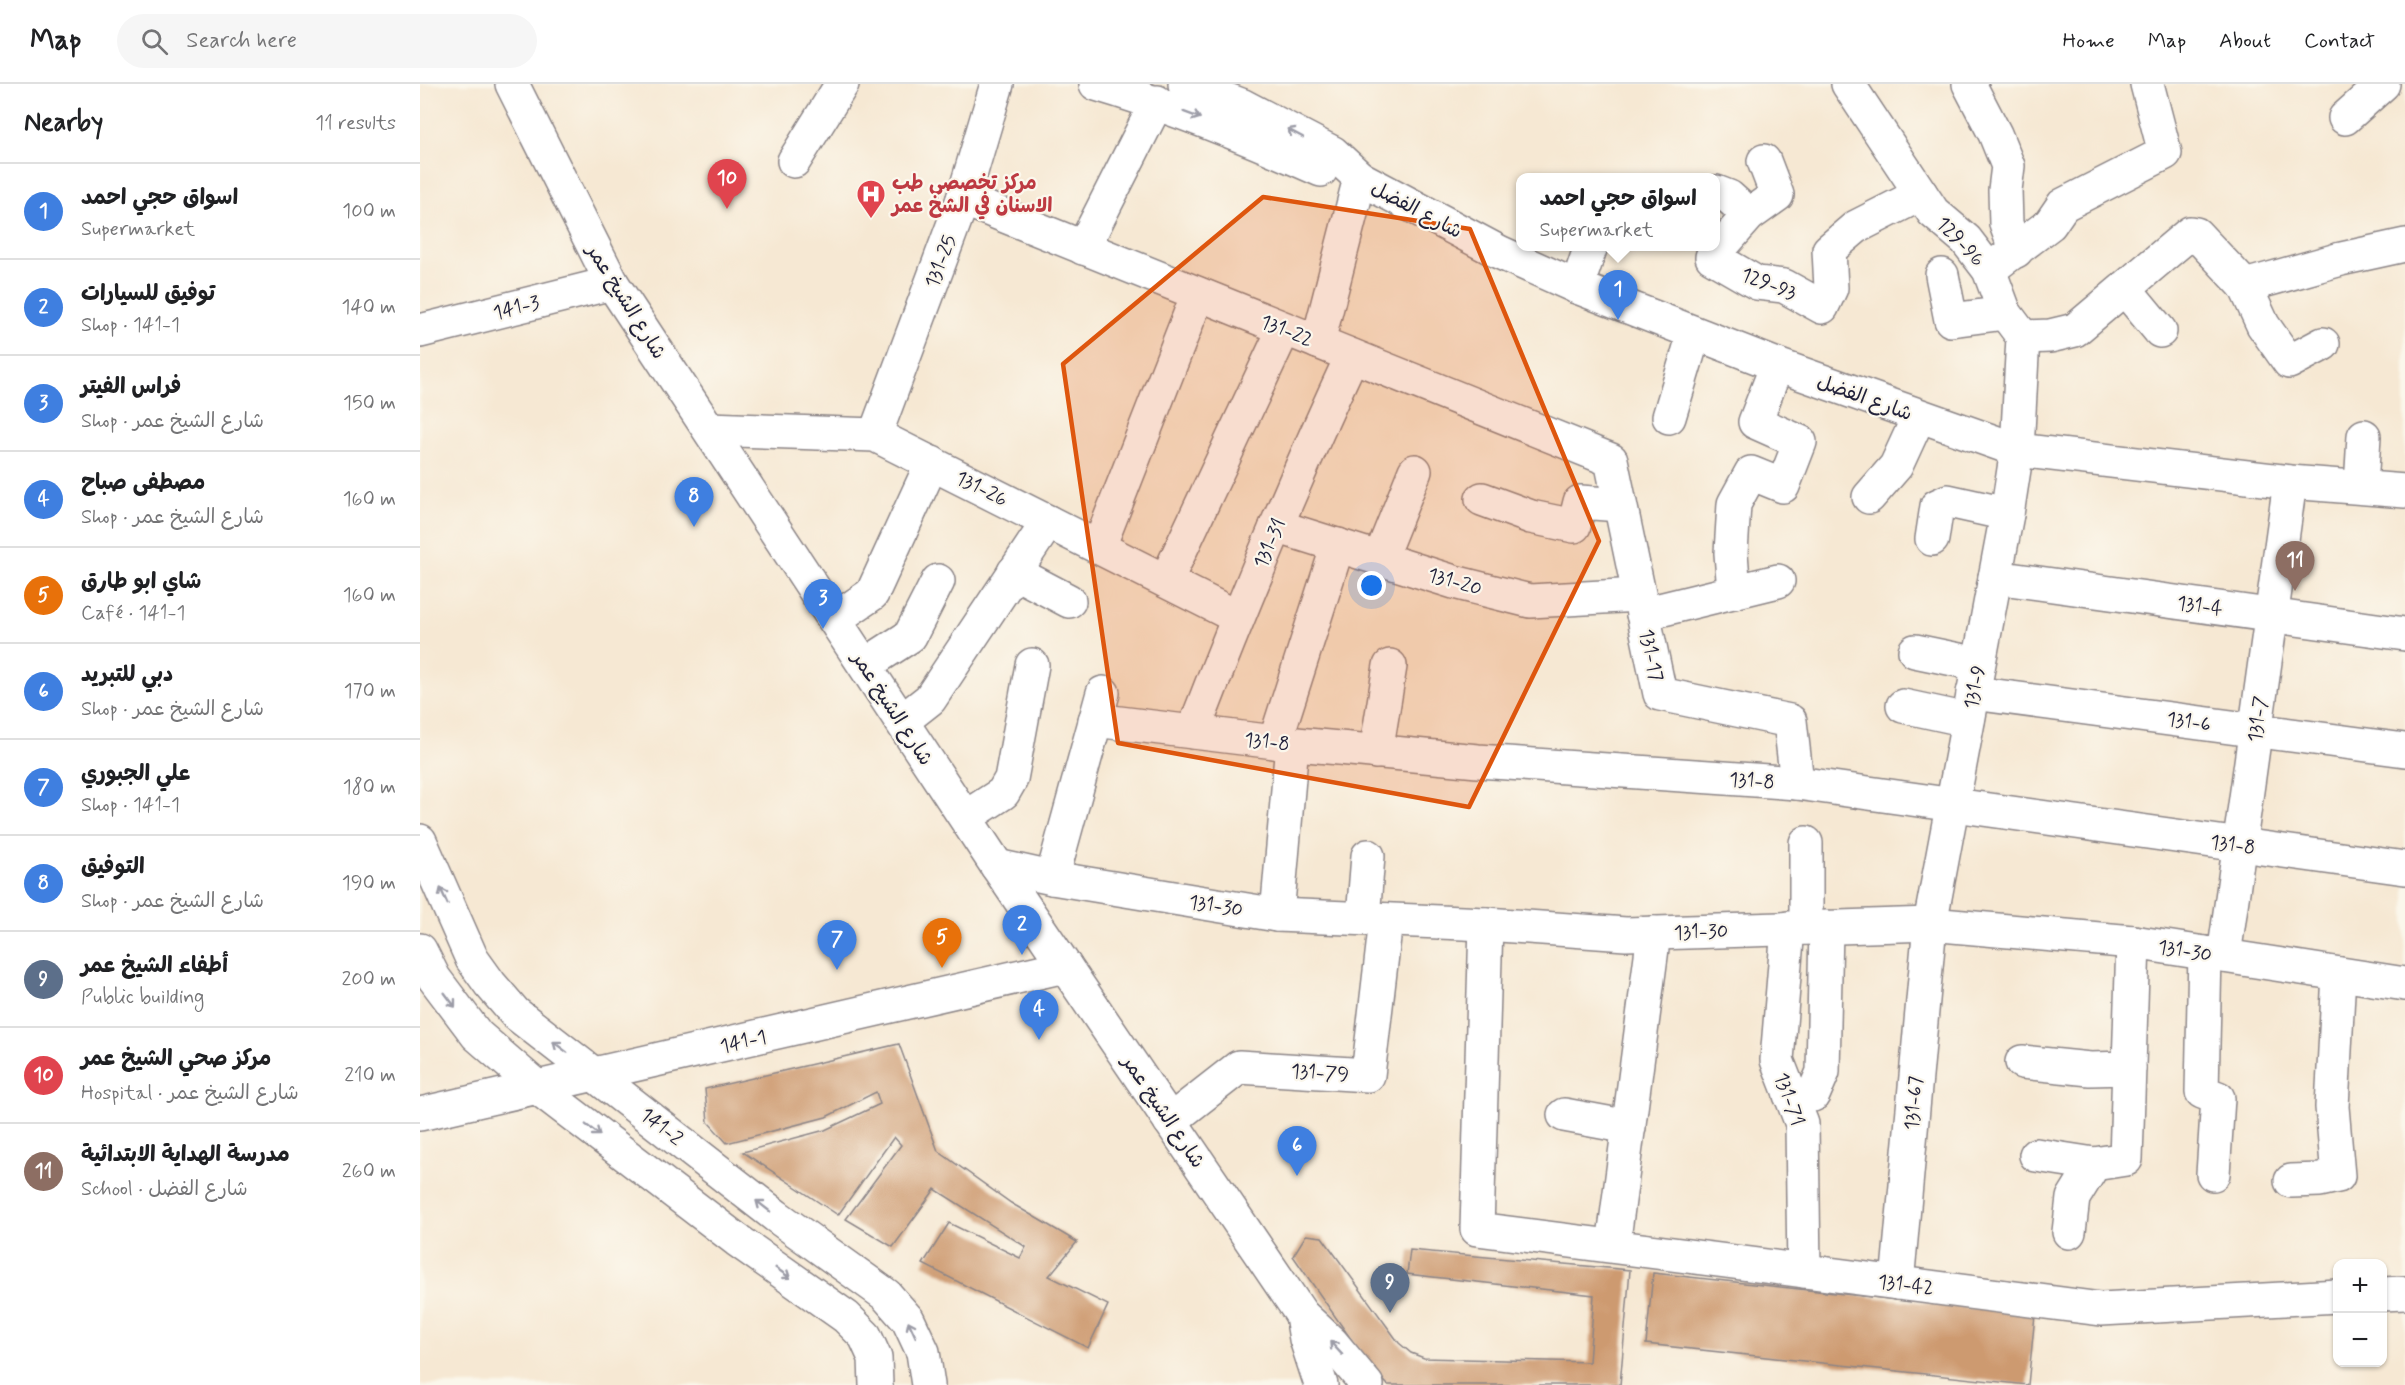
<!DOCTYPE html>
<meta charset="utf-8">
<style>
body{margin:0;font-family:Mynerve,"Playpen Sans Arabic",sans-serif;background:#f6f6f6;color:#202124}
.controls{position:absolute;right:18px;bottom:18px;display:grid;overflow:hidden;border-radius:12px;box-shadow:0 2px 4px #0004}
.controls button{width:54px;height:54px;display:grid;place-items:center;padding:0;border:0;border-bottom:2px solid #e0e0e0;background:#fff;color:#202124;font:30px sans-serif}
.you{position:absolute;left:952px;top:502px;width:21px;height:21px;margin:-15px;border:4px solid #fff;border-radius:50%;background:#1a73e8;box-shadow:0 0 0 9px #1a73e833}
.badge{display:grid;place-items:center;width:39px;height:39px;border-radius:50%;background:#1a73e8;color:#fff;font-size:20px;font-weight:700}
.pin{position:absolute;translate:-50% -50px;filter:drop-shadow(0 2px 3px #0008)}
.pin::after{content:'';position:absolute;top:32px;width:21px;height:18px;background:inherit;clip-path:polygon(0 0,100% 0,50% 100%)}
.popup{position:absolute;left:1096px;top:89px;width:204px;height:78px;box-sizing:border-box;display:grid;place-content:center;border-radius:12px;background:#fff;filter:drop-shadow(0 2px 4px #0005);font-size:20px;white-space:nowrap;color:#757577}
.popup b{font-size:22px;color:#202124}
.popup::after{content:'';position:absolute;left:50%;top:100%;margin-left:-12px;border:12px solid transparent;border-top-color:#fff}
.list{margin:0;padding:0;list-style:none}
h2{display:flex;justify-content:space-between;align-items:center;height:78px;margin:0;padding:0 24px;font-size:26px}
h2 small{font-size:20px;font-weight:400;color:#757577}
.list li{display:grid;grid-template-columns:39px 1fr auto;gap:18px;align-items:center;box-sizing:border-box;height:96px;padding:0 24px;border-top:2px solid #e0e0e0}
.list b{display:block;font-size:22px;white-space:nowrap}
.list p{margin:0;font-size:20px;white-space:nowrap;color:#757577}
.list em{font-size:20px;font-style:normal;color:#757577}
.icon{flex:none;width:33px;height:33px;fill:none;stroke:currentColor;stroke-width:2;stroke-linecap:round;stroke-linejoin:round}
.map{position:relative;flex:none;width:1985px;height:1301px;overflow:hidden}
header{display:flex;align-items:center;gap:36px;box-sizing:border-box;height:84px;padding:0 30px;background:#fff;border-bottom:2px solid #e0e0e0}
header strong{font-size:28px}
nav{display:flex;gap:33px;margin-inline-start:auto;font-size:21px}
.search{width:420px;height:54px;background:#f6f6f6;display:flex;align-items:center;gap:15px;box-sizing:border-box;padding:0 21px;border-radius:33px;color:#757577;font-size:22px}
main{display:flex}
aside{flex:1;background:#fff}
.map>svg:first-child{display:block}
</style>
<header>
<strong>Map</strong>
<div class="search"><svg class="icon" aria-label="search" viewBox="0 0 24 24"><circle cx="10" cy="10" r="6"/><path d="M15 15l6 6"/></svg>Search here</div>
<nav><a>Home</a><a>Map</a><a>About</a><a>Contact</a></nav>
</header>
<main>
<aside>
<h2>Nearby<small>11 results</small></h2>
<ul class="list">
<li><span class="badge" style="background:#3f7fe0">1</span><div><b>اسواق حجي احمد</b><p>Supermarket</p></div><em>100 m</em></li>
<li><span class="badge" style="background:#3f7fe0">2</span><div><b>توفيق للسيارات</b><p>Shop · 141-1</p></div><em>140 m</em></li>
<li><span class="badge" style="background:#3f7fe0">3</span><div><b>فراس الفيتر</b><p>Shop · شارع الشيخ عمر</p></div><em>150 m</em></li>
<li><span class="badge" style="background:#3f7fe0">4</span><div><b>مصطفى صباح</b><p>Shop · شارع الشيخ عمر</p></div><em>160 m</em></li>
<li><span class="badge" style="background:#e8710a">5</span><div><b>شاي ابو طارق</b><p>Café · 141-1</p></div><em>160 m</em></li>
<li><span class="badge" style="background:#3f7fe0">6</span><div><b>دبي للتبريد</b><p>Shop · شارع الشيخ عمر</p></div><em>170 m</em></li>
<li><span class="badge" style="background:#3f7fe0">7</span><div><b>علي الجبوري</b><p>Shop · 141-1</p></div><em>180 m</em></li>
<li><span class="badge" style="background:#3f7fe0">8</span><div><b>التوفيق</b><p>Shop · شارع الشيخ عمر</p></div><em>190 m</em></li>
<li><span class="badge" style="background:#5c6f8a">9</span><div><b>أطفاء الشيخ عمر</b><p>Public building</p></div><em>200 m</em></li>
<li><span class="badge" style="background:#e0444e">10</span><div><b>مركز صحي الشيخ عمر</b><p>Hospital · شارع الشيخ عمر</p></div><em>210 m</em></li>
<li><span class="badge" style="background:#8d6e63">11</span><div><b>مدرسة الهداية الابتدائية</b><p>School · شارع الفضل</p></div><em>260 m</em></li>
</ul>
</aside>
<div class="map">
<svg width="1985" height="1301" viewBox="0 0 1985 1301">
<rect width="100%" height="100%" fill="#fbf7ec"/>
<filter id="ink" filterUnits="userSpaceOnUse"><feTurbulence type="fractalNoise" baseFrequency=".0167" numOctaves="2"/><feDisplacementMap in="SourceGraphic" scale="12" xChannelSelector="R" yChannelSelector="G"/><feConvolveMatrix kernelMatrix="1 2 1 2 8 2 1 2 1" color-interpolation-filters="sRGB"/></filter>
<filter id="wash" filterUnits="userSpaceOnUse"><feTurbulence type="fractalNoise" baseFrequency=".008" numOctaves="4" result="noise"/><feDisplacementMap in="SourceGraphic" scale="24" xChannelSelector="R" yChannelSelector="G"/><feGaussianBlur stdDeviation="1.35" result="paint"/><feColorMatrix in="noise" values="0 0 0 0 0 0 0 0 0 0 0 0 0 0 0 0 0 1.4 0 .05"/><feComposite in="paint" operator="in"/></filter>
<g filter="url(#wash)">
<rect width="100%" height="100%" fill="#f6e8d3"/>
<g id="blocks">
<g fill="#cd9a70">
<path d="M 479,960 L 518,1067 L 591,1119 L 657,1158 L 629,1192 L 688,1221 L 668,1264 L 503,1180 L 529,1139 L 600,1174 L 606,1163 L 515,1105 L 473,1163 L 426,1135 L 481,1061 L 474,1053 L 418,1131 L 323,1068 L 405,1046 L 460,1020 L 456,1008 L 406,1033 L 307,1059 L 288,1038 L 285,1005 Z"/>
<path d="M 886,1151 L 902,1153 L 979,1259 L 991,1269 L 1004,1274 L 1169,1278 L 1174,1211 L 987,1190 L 990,1166 L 1210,1186 L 1200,1301 L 968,1301 L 949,1281 L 873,1172 Z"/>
<path d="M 1233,1189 L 1615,1231 L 1608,1301 L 1226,1260 Z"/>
</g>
</g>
</g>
<g filter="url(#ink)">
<use href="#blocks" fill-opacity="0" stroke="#8c8587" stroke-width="1.5"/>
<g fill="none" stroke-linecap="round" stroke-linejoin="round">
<g stroke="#8c8587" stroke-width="36">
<g id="minor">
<path d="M 92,0 L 192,199 L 577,782 L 882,1231 L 912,1259 L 947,1301"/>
<path d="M 676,0 C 754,23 827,53 901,86"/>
<path d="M 765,0 L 821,21 L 913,69 L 940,94 L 1079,168 L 1157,203 L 1357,281 L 1597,366 L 1870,398 L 1985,407"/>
<path d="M 1428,0 L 1513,128 L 1546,156 L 1569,186 L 1585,229 L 1603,253 L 1597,366 L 1587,430 L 1510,840 L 1477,1199"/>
<path d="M 1549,0 L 1575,50 L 1588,82 L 1585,106 L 1586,140 L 1596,167"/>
<path d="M 1925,34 L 1963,0"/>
<path d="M 374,77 L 422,0"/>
<path d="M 1344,77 L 1357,111 L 1329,131 L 1292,173 L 1337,199 L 1364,202 L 1402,223 L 1411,204 L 1409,166 L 1436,143 L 1501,110"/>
<path d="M 1296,108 L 1309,113 L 1329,131"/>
<path d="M 543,115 L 1191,376 L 1240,610 L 1370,637 L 1377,699"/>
<path d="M 663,164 L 737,18"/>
<path d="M 1569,186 L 1630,140 L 1643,121 L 1745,69 L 1727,0"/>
<path d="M 1522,191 L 1531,236 L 1585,229"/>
<path d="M 1157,203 L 1171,162"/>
<path d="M 1706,206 L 1740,247"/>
<path d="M 0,247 L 192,199"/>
<path d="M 1603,253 L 1630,252 L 1655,246 L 1770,149 L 1776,150 L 1825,202"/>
<path d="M 898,258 L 940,94"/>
<path d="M 1903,260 L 1869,278 L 1843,241 L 1825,202 L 1921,175 L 1985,161"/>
<path d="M 1249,333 L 1274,250"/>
<path d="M 289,345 L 455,351 L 817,533"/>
<path d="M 455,351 L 543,115 L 577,0"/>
<path d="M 1941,403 L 1944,352"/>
<path d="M 1449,413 L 1476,382 L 1499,332"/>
<path d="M 1062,415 L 1111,433 L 1154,442 L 1160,418 L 1200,421"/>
<path d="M 856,442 L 1034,498 L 1110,517 L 1219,511"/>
<path d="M 1512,455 L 1517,422 L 1528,417 L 1587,430"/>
<path d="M 679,463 L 778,210"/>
<path d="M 960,474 L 995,387"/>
<path d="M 594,488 L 649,517"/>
<path d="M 1575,493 L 1985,550"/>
<path d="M 746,497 L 864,245"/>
<path d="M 1314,508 L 1311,469 L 1314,420 L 1331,389 L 1363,402 L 1380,358 L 1335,338 L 1357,281"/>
<path d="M 1223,530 L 1358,497"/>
<path d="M 415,535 L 452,510 L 512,379"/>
<path d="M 1495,567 L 1558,580"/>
<path d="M 445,581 L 490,552 L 518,497"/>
<path d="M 1553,609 L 1985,666"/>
<path d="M 1483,622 L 1548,636"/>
<path d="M 675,636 L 855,658 L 1058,677 L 1377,699 L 1985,784"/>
<path d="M 482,637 L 510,615 L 628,438"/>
<path d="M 773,648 C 822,521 874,396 932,272"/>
<path d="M 855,658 L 918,461"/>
<path d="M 956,668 L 970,582"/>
<path d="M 546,733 L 583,709 L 591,695 L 612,581"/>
<path d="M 0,757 L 52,875 L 70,900 L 95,929 L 356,1132 L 466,1211 L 488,1236 L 503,1268 L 508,1301"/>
<path d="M 577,782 L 632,794 L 857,831 L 1066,840 L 1206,850 L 1510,840 L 1713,858 L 1985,900"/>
<path d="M 632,794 L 683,609"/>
<path d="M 857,831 L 872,660"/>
<path d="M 943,834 L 948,772"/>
<path d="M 1066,840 L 1057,1145 L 1681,1225 L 1918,1212"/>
<path d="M 1368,844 L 1357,976 L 1382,1040 L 1384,1187"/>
<path d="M 1386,844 L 1386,759"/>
<path d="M 0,866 L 14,894 L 57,951 L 118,1004 L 317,1156 L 426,1233 L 445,1252 L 455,1274 L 456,1301"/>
<path d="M 1785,869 L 1782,1008 L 1798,1014 L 1793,1090"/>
<path d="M 1804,872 L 1870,398"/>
<path d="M 1602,978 L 1670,985 L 1709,984"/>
<path d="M 1370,1011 L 1393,1011 L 1403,988 L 1406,843"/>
<path d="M 0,1030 L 645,882"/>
<path d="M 1144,1031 L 1209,1043"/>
<path d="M 750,1037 L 819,983 L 948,991 L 966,836"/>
<path d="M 1616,1071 L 1674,1080"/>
<path d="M 1871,1097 L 1900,1096 L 1918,1092 L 1912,1023 L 1919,890"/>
<path d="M 1649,1148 L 1653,1114 L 1674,1080 L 1706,1075 L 1713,858"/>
<path d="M 1193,1162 L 1234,849"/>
<path d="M 1962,1210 L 1985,1209"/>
<path d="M 882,1231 L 886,1255 L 901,1301"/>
</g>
</g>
<use href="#minor" stroke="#fff" stroke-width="33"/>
</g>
<defs><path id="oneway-shaft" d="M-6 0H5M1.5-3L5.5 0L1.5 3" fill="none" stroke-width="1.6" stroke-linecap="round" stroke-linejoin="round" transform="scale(1.5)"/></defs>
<g stroke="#9c9ca7">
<use href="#oneway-shaft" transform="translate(772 31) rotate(21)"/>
<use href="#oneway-shaft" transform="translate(875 49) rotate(-152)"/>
<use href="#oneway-shaft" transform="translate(24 812) rotate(-114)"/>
<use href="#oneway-shaft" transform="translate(30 916) rotate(53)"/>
<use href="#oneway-shaft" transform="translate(140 963) rotate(-143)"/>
<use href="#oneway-shaft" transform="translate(173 1046) rotate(37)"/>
<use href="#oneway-shaft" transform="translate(343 1122) rotate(-142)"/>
<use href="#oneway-shaft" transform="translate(363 1189) rotate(35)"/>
<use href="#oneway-shaft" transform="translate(492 1245) rotate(-115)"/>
<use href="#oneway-shaft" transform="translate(916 1264) rotate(-133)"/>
</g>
</g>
<path fill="#de560e" fill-opacity="0.2" stroke="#de560e" stroke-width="4.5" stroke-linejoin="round" d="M 843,113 L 1050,145 L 1179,457 L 1049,723 L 698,659 L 643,280 Z"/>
<defs>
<g id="hospital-pin" transform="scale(1.5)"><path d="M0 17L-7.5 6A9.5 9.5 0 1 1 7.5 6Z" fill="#e0444e" stroke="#fbf7ec"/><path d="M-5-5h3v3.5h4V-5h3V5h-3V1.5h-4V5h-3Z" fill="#fff"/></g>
</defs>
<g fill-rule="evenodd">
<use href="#hospital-pin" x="451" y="110"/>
</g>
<g text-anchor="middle" stroke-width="4.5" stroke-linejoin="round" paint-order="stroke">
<g font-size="20" font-weight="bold" fill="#be3a42" stroke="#fbf7ec" text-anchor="start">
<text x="472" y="105">مركز تخصصي طب<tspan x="472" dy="23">الاسنان في الشخ عمر</tspan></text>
</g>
<g font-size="20" fill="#22223b" stroke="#fbf7ec">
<text transform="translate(997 125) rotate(28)" y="7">شارع الفضل</text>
<text transform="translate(1541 157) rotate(46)" y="7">129-96</text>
<text transform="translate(520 177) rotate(-69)" y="7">131-25</text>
<text transform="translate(1349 199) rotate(21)" y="7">129-93</text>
<text transform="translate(207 217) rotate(58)" y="7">شارع الشيخ عمر</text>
<text transform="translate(96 223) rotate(-14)" y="7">141-3</text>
<text transform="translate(867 246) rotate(22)" y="7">131-22</text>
<text transform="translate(1445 313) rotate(20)" y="7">شارع الفضل</text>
<text transform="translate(562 404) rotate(27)" y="7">131-26</text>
<text transform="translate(849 459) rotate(-67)" y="7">131-31</text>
<text transform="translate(1035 497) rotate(16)" y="7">131-20</text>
<text transform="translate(1780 521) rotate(8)" y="7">131-4</text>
<text transform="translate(1232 571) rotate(78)" y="7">131-17</text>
<text transform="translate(1554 603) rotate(-79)" y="7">131-9</text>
<text transform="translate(473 624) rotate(57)" y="7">شارع الشيخ عمر</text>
<text transform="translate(1837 635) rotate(-82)" y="7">131-7</text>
<text transform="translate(1769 637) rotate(8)" y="7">131-6</text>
<text transform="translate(847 657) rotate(6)" y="7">131-8</text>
<text transform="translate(1332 696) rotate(4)" y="7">131-8</text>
<text transform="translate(1813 760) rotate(8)" y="7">131-8</text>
<text transform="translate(796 821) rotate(9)" y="7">131-30</text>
<text transform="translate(1281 847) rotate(-2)" y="7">131-30</text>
<text transform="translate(1765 866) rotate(9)" y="7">131-30</text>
<text transform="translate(323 957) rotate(-13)" y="7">141-1</text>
<text transform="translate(900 988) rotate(4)" y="7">131-79</text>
<text transform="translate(1370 1015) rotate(71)" y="7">131-71</text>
<text transform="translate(1493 1019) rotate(-85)" y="7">131-67</text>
<text transform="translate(744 1027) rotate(56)" y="7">شارع الشيخ عمر</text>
<text transform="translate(242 1042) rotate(38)" y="7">141-2</text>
<text transform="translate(1486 1200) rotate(7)" y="7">131-42</text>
</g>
</g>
</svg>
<div class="controls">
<button>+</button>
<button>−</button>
</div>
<div class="you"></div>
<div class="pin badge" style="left:1198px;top:236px;background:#3f7fe0">1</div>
<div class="popup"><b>اسواق حجي احمد</b>Supermarket</div>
<div class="pin badge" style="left:602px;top:871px;background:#3f7fe0">2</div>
<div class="pin badge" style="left:403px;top:545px;background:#3f7fe0">3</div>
<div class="pin badge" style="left:619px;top:956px;background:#3f7fe0">4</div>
<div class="pin badge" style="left:522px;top:884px;background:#e8710a">5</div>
<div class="pin badge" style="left:877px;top:1092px;background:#3f7fe0">6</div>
<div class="pin badge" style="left:417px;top:886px;background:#3f7fe0">7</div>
<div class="pin badge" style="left:274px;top:443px;background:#3f7fe0">8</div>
<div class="pin badge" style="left:970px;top:1229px;background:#5c6f8a">9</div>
<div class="pin badge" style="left:307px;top:125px;background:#e0444e">10</div>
<div class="pin badge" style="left:1875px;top:507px;background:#8d6e63">11</div>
</div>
</main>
